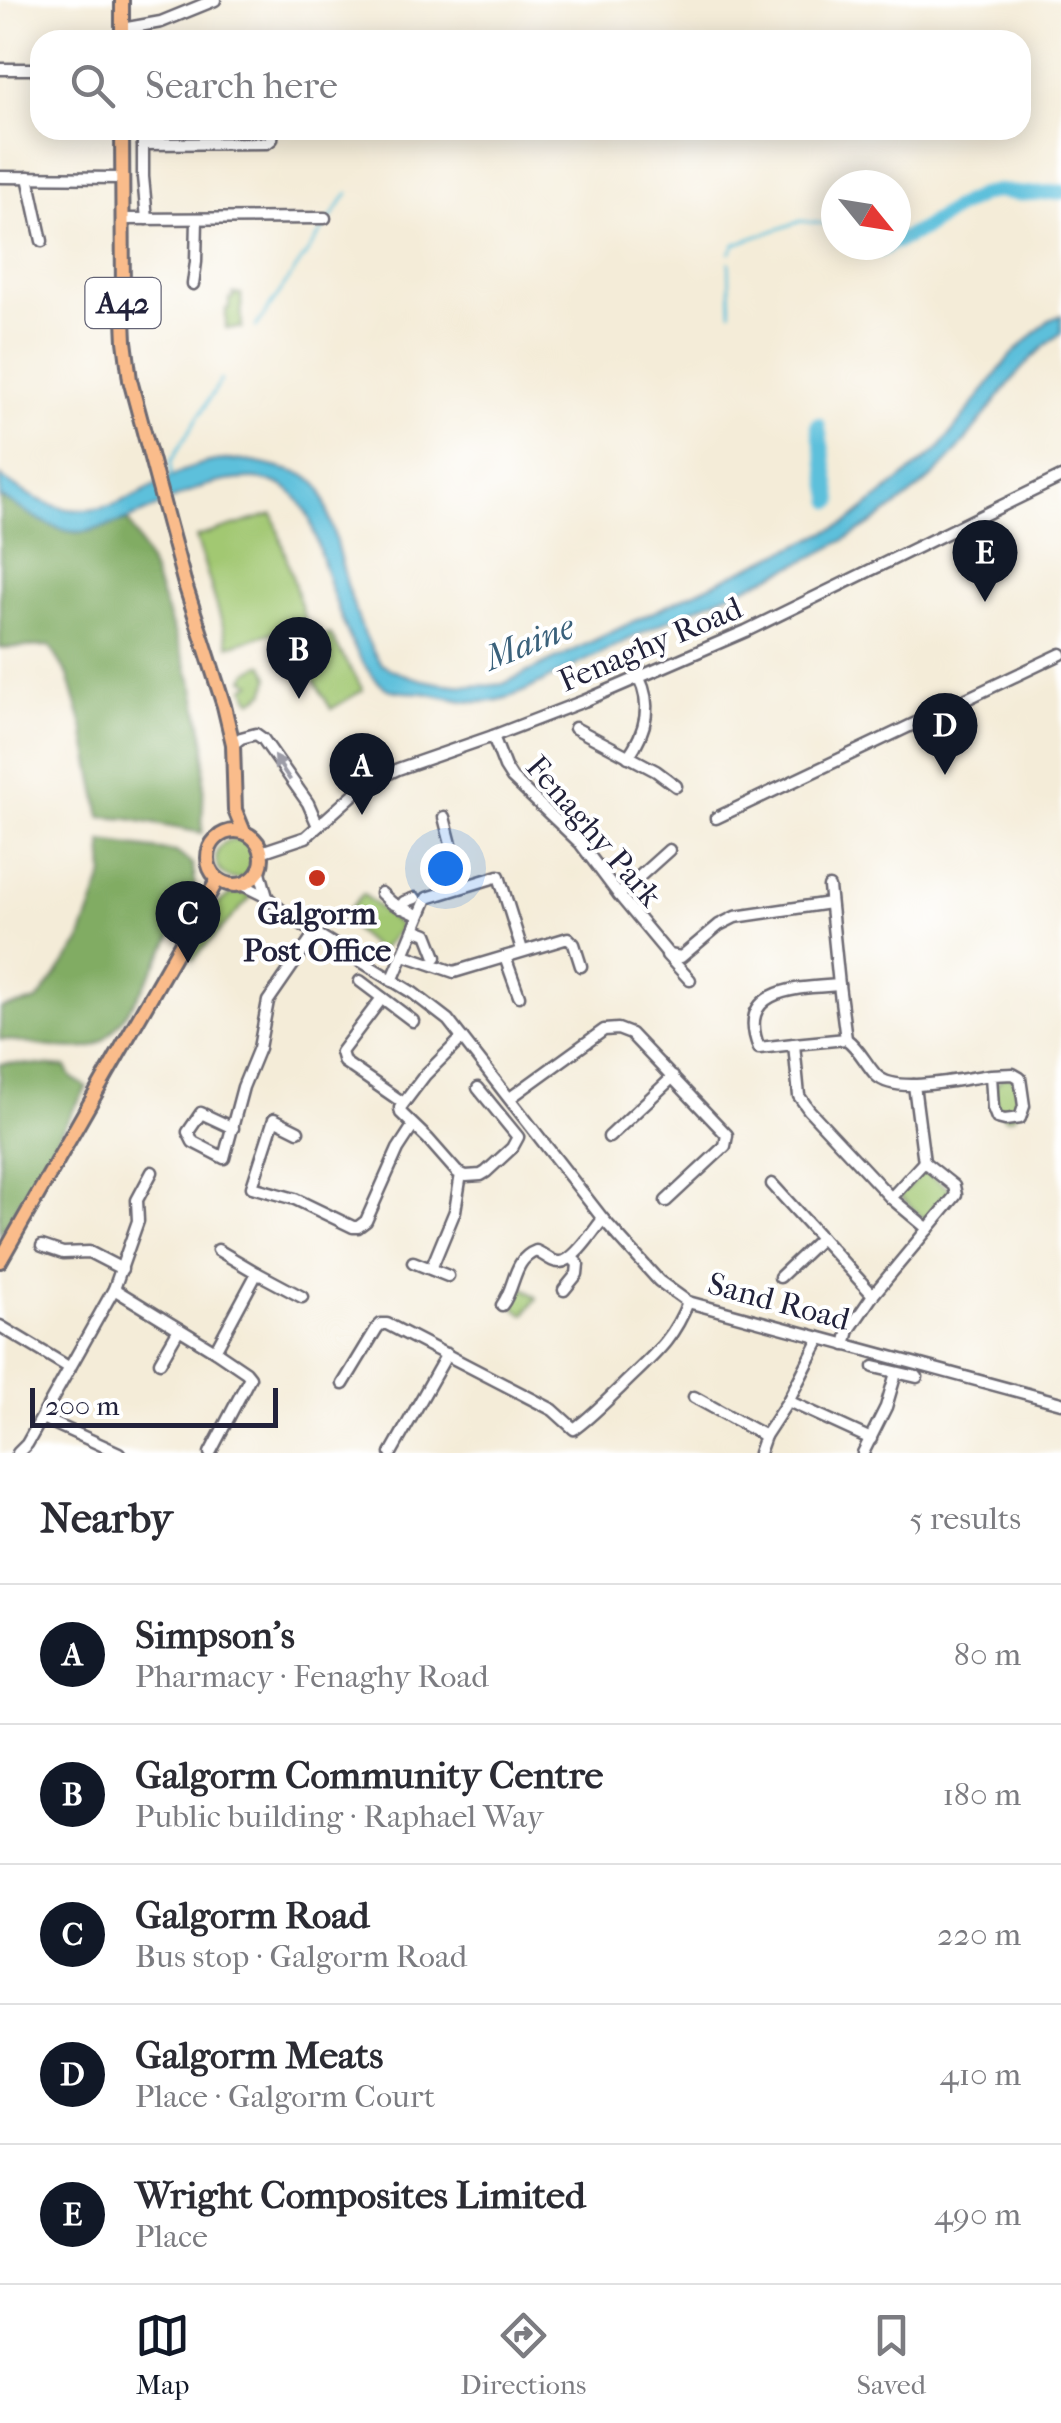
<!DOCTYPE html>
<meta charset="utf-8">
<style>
body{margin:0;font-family:"IM FELL French Canon",serif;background:#f7f7f7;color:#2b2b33}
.compass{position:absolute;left:821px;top:170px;width:90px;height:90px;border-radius:50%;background:#fff;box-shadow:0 5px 25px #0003;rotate:120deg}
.scale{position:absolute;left:30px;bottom:25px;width:248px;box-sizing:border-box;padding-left:10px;border:5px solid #22223b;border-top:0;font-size:28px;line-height:35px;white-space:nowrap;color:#22223b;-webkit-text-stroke:8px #fff;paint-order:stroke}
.you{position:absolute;left:445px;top:868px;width:35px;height:35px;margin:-25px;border:8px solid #fff;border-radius:50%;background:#1a73e8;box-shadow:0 0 0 15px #1a73e833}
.badge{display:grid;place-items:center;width:65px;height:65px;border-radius:50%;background:#111827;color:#fff;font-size:32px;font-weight:700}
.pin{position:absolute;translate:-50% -82px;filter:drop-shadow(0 2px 5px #0008)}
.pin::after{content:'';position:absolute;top:52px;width:35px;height:30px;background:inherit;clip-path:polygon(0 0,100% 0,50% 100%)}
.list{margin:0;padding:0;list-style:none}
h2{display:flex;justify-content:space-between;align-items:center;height:130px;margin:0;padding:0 40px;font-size:42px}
h2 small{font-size:32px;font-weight:400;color:#7c7c81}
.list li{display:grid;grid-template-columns:65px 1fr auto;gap:30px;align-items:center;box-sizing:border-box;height:140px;padding:0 40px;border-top:2px solid #e1e1e2}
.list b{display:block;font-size:38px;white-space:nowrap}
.list p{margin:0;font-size:32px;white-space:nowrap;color:#7c7c81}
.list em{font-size:32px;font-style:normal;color:#7c7c81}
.icon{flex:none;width:55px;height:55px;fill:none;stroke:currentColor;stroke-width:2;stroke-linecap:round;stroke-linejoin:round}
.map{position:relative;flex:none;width:1061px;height:1453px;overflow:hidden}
.search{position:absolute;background:#fff;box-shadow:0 5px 25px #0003;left:30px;right:30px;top:30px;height:110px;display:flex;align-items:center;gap:25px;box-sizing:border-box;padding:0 35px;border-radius:30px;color:#7c7c81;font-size:38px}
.sheet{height:830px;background:#fff}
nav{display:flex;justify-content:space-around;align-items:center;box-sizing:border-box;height:140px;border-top:2px solid #e1e1e2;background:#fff;font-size:28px;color:#7c7c81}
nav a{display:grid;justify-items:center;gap:5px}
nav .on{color:#111827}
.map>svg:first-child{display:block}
</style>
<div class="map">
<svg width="1061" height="1453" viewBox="0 0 1061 1453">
<rect width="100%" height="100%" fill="#fff"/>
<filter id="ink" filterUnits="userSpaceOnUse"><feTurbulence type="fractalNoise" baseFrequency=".01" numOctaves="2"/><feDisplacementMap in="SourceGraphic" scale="20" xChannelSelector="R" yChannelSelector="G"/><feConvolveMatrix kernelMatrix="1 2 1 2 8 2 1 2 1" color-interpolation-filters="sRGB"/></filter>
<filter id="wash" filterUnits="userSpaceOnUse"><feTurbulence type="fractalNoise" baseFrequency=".0048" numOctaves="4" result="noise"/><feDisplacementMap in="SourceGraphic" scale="40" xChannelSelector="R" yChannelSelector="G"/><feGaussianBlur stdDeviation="2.25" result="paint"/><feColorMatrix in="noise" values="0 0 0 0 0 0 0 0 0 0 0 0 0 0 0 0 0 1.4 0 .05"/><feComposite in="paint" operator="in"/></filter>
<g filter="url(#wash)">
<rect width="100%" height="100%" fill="#f4ecd8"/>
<g fill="#a2c872" stroke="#627556" stroke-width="2.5">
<path d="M 233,294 L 241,294 L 242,328 L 226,328 L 226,309 L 229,308 L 229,299 L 233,298 Z"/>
<path d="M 273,514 L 306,622 L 229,646 L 196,537 Z"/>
<path d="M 330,634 L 363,690 L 331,709 L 298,653 Z"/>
<path d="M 261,665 L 264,665 L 269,677 L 266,692 L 252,701 L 244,688 L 252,683 L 244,679 L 248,672 Z"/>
<circle cx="236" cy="859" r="20"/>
<path d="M 236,892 L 252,896 L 193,959 L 188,957 C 196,932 210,903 236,892 Z"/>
<path d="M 363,894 L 401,927 L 379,952 L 341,918 Z"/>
<path d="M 1008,1076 L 1018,1082 L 1020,1105 L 1013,1117 L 1006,1118 L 997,1109 L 994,1086 L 1003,1077 Z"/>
<path d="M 925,1168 L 929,1171 L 929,1175 L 953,1191 L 929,1219 L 923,1218 L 900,1197 L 902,1190 L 906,1190 Z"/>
<path d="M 522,1286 L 537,1298 L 524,1315 L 514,1308 L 517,1291 Z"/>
</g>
<g fill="#81ac64" stroke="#526750" stroke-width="2.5">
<path d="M 0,497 L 57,528 L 80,533 L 128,520 L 149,562 L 194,688 L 205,745 L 202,833 L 129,819 L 101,817 L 84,730 L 68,675 L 50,646 L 0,648 Z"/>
<path d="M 102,842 L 176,852 L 192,864 C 194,872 196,879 194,886 C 184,918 122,1038 92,1047 C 68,1053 25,1042 0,1039 L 1,1008 L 37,1001 L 79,944 L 104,874 Z"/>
<path d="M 8,1063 L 66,1067 L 72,1078 L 87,1087 L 0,1236 L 0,1064 Z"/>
</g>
<path fill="#5dc0db" stroke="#40718b" stroke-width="2.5" d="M 1061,315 L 1061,333 C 1004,373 977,440 924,484 C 902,502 880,519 856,533 C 796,570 727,592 663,623 C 626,640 591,659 554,676 C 536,685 518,696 498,700 C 472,706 448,697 423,693 C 411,691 397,694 386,688 C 346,662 324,561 309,517 C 296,492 285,481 255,479 C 193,477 164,511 108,526 C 99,528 87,533 78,532 C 50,531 24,509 0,497 L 0,476 C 22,492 49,509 78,510 C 132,513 172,462 225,460 C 242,460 262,463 279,468 C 295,472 309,474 320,488 C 341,545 346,613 381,664 C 416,684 464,689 503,684 L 725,578 L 847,523 L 939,449 L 1010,356 L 1049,320 Z"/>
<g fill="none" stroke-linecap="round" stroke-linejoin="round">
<g stroke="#5dc0db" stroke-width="2.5">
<path d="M 730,253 L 735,244 L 801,221 L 836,225"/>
<path d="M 729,262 L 731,312"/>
<path d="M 256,327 L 348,193"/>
<path d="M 171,480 L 171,461 L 221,380"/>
</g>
<g stroke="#5dc0db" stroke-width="15">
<path d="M 896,242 L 923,229 L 955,208 L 983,194 L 999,191 L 1021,194 L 1061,192"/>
<path d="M 879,250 L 889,245"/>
<path d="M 818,425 L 832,501"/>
</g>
</g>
</g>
<g filter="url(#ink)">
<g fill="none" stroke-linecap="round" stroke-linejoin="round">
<g stroke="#6c6972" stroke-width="15">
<g id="minor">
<path d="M 122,29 L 161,22 L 215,0"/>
<path d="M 0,69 L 40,69"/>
<path d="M 143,130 L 143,177 L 147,219"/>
<path d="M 143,144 L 267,143 L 272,139 L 273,130"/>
<path d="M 0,177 L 122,178"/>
<path d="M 28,177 L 42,241"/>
<path d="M 124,219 L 325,218"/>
<path d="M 193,284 L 196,262 L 197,219"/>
<path d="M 575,728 L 656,771 L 676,786"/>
<path d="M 493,736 L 505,767 L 512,778 L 580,843 L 619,895 L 669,955 L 681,957 L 719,925 L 735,917 L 830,903"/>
<path d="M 233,744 L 241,738 L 256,734 L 263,739 L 308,803 L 318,826"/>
<path d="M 628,757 C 645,733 653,706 639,678"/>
<path d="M 444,817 L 462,887"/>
<path d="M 716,818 L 1061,654"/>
<path d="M 261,852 L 306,837 L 364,785 L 398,769 L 493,736 L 584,701 L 746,631 L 1061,477"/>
<path d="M 259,868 L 267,897"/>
<path d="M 241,884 L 267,897 L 281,910 L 315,933 L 413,993 L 448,1020 L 603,1219 L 659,1281 L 688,1302 L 1061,1403"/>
<path d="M 829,887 L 839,985 C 799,988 735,987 759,1048 L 794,1044 L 799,1096 L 809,1110 L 891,1198 L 928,1229"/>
<path d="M 381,893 L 392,903 L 418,915"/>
<path d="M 619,895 L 669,850"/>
<path d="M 401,908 L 404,902 L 415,898"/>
<path d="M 414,929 L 427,934 L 436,957"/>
<path d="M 404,955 L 454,972 L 568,938 L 574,944 L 581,966"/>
<path d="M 667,955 L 690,980"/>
<path d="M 505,957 L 519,996"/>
<path d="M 360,981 L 413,1021"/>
<path d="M 392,981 L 427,898 L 499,876 L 522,950"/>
<path d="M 839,985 L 846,1039"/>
<path d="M 382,998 L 341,1052 L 344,1062 L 402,1102"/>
<path d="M 462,1038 L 425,1075 L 400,1108 L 401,1113 L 428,1139 L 457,1172 L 466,1176 L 481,1175 L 486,1172 L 512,1148 L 518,1137 L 478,1088"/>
<path d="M 794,1044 L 846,1039 C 859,1048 865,1063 876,1075 C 896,1096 963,1078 991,1075 L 993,1108 L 997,1118 L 1005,1120 L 1020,1118 L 1024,1106 L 1020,1078 L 1013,1074 L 991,1075"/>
<path d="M 914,1085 L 924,1162"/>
<path d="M 510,1098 L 604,1030 L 618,1029 L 631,1034 L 727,1135 L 725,1146 L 666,1201"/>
<path d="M 233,1128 L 201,1113 L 188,1132 L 193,1142 L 224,1158 L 243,1087 L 259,1048 L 268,1001 L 315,933"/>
<path d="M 298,1131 L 274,1119 L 252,1187 L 295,1199 L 353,1227 L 358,1227 L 366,1221 L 398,1149 L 413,1126"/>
<path d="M 609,1137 L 673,1077"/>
<path d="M 772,1184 L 873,1295"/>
<path d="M 42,1246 L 63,1253 L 89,1252 L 122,1269"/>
<path d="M 218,1250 L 257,1273"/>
<path d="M 413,1262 L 448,1276"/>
<path d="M 431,1269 L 455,1211 L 461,1174"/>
<path d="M 780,1277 L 821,1238"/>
<path d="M 114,1289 L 215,1351 L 246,1372 L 250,1377 L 210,1453"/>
<path d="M 564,1290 L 577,1274 L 578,1264 L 572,1258"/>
<path d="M 502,1305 C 516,1287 512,1260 536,1251 C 544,1254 552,1263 560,1262 C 574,1262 594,1230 603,1219"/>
<path d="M 0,1326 L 70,1368"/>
<path d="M 845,1345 L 849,1330 L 873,1295 L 956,1195 L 954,1186 L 924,1162 L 891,1198"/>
<path d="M 215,1351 L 257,1273 L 302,1297"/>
<path d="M 160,1362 L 179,1329"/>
<path d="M 874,1367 L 917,1377"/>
<path d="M 343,1384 L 377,1328 L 381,1324 L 387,1324 L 553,1410 L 574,1429 C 591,1417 605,1402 621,1387 C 651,1357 672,1343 688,1302"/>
<path d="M 694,1397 L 765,1436"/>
<path d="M 788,1401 L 871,1439"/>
<path d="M 42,1418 L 119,1453"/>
<path d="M 18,1453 L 27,1444 L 114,1289 L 138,1221 L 137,1200 L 152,1172"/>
<path d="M 391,1453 L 447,1354"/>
<path d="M 759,1453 L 765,1436 L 788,1401 L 820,1339"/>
<path d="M 863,1453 L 886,1407 L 896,1373"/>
</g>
</g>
<g stroke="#6c6972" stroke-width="18">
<g id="major">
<path d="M 122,0 L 122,40"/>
<path d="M 122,130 L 123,298 L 125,341 L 130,380 L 184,581 L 224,706 L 233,744 L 235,810 L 244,832"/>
<circle cx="235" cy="858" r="27"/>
<path d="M 0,1261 L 218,879"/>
</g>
</g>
<use href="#minor" stroke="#fff" stroke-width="10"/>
<use href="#major" stroke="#fabc8b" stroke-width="12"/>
</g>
<defs><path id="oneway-solid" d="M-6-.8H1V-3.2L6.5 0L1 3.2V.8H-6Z" transform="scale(2.5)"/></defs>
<use fill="#9c9ca7" href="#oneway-solid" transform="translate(282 768) rotate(-124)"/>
</g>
<circle fill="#c8321e" stroke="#fff" stroke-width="4" cx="317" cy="878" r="10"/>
<g text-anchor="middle" stroke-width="8" stroke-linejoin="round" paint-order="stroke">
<rect fill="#fff" stroke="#646476" stroke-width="2.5" x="85.5" y="278" width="75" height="50" rx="8"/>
<g font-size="30" font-weight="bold" fill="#22223b">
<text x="123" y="313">A42</text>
</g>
<g font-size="32" fill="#22223b" stroke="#fff">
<text transform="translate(650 644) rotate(-23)" y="11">Fenaghy Road</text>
<text transform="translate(594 831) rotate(49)" y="11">Fenaghy Park</text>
<text transform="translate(779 1301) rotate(15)" y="11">Sand Road</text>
</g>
<g font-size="32" font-weight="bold" fill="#22223b" stroke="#fff">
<text x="317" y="924">Galgorm<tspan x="317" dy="37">Post Office</tspan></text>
</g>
<g font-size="35" font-style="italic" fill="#3a617b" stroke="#fff">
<text transform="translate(529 642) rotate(-22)" y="12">Maine</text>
</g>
</g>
</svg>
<svg class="compass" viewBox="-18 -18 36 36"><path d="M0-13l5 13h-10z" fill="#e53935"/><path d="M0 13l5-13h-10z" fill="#7c7c81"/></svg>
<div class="scale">200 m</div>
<div class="you"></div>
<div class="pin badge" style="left:362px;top:815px">A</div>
<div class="pin badge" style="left:299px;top:699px">B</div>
<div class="pin badge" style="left:188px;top:963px">C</div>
<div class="pin badge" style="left:945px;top:775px">D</div>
<div class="pin badge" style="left:985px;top:602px">E</div>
<div class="search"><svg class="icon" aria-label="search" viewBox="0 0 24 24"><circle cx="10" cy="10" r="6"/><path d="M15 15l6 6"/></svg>Search here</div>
</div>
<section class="sheet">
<h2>Nearby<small>5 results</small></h2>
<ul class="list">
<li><span class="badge">A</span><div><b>Simpson's</b><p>Pharmacy · Fenaghy Road</p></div><em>80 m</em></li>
<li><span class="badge">B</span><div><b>Galgorm Community Centre</b><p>Public building · Raphael Way</p></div><em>180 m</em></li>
<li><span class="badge">C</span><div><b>Galgorm Road</b><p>Bus stop · Galgorm Road</p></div><em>220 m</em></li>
<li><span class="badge">D</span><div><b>Galgorm Meats</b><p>Place · Galgorm Court</p></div><em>410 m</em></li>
<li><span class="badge">E</span><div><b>Wright Composites Limited</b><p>Place</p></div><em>490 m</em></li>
</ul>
</section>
<nav>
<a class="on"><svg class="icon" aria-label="map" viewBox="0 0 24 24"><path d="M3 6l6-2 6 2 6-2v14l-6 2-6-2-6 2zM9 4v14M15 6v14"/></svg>Map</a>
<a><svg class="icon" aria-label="directions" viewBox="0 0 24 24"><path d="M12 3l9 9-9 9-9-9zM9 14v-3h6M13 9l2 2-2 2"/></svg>Directions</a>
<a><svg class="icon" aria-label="saved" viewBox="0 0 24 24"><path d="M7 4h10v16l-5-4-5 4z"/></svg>Saved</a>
</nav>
